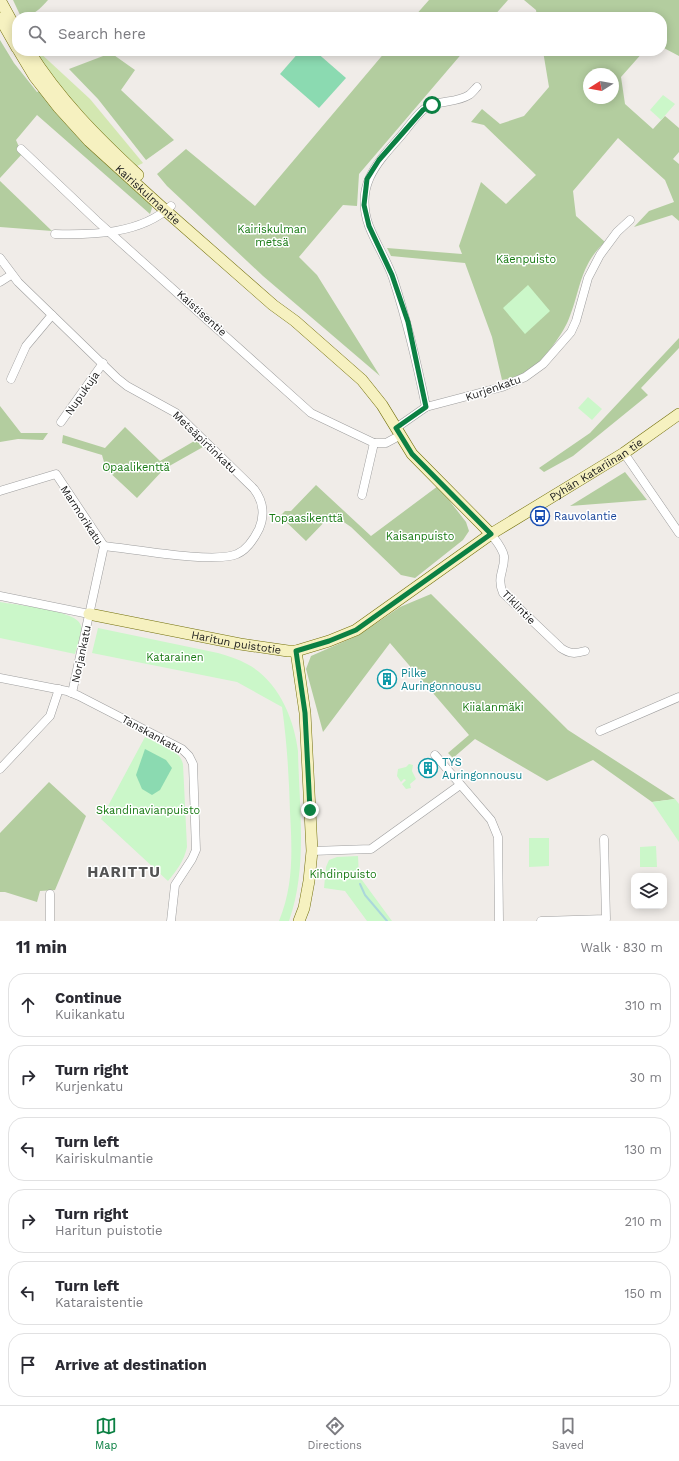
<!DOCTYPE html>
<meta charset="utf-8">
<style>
body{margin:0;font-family:"Work Sans",sans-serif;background:#f7f7f7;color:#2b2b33}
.controls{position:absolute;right:12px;bottom:12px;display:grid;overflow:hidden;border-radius:8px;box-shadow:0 2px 10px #0003}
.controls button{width:36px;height:36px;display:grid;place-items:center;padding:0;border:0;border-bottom:1px solid #e1e1e2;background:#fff;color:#2b2b33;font:20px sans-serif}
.compass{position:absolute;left:583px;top:68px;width:36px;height:36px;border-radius:50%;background:#fff;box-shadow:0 2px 10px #0003;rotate:259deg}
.stop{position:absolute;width:12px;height:12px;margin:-9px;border:3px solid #0b8043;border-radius:50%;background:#fff}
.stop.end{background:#0b8043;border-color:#fff;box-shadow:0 1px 4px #0008}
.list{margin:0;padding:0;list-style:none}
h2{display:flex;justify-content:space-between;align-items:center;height:52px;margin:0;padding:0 16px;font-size:17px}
h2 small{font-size:13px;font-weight:400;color:#7c7c81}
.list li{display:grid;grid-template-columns:26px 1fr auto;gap:12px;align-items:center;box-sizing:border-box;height:64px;margin:0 8px 8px;padding:0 8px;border:1px solid #e1e1e2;border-radius:16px}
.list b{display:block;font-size:15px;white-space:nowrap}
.list p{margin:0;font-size:13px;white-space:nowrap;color:#7c7c81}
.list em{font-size:13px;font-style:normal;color:#7c7c81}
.icon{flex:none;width:22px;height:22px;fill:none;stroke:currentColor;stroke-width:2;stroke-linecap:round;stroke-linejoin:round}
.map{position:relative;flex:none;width:679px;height:921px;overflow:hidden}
.search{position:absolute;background:#fff;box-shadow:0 2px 10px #0003;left:12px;right:12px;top:12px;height:44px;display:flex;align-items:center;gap:10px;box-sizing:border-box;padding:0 14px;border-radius:16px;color:#7c7c81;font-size:15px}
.sheet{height:484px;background:#fff}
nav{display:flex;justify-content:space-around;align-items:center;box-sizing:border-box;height:56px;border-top:1px solid #e1e1e2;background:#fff;font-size:11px;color:#7c7c81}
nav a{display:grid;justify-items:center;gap:2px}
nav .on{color:#0b8043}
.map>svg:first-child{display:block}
</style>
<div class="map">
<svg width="679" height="921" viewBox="0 0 679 921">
<rect width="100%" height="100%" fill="#f0ece8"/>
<path fill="#d3e7b1" d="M 32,51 L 38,51 L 90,99 L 143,163 L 137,166 L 132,164 L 90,124 Z"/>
<g fill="#b3cd9f" fill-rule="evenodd">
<path d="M 13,0 L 48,0 C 41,8 32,17 21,17 Z"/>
<path d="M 429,0 L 508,0 L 493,17 L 414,17 Z"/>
<path d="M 524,0 L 679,0 L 679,56 L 662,47 L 662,17 L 537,17 L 536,10 Z"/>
<path d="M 0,40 L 14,63 L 37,92 L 40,91 L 94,153 L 150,203 L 152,208 L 150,214 L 37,115 L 16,140 L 22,154 L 0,178 Z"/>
<path d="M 386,51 L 464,51 L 359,174 L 357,206 L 343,205 L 299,257 L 317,275 L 380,376 L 263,276 L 167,186 L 157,174 L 186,149 L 255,206 Z"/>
<path d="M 543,51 L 644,51 L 621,77 L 625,104 L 653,129 L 665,116 L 679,128 L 679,152 L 673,159 L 679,164 L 679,221 L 672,215 L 634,227 L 649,211 L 674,202 L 665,180 L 618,138 L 573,191 L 576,216 L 605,242 C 579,266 581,290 568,321 C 561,337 542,362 528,371 C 520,376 511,378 502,380 L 492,337 L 465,263 L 391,256 L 387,248 L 462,254 L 459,246 L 481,182 L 506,204 L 536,175 L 484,125 L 471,122 L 482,109 L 500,124 L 524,116 L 549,87 ZM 589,74 L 613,74 L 613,98 L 589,98 Z"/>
<path d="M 111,53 L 135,70 L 121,90 L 174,140 L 146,160 L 98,99 L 69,69 Z"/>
<path d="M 0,181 L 52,231 L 0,227 Z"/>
<path d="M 679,338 L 679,348 L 641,388 L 648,395 L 573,456 L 544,472 L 539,468 L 590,433 Z"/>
<path d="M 0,406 L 21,433 L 48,433 L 43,440 L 18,439 L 0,442 Z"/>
<path d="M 125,427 L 160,461 L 196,440 L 203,447 L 164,469 L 137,498 L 106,469 L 102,455 L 62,443 L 63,435 L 105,448 Z"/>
<path d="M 625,472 L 647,500 L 570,506 Z"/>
<path d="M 316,485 L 371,536 L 438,486 L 466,522 L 469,531 L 463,540 L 415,578 L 401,575 L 351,527 L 332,514 L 306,541 L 280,516 L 285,511 L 291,511 Z"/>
<path d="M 431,594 L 568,730 L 675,799 L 652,802 L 593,760 L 547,781 L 475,739 L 453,758 L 448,753 L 469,735 L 390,643 L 323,732 L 306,669 L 311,656 L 359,635 L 400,607 Z"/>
<path d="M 49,782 L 86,816 L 55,890 L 40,891 L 37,902 L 5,892 L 0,892 L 0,833 Z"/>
</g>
<g fill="#cbf7c9">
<path d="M 663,95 L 675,104 L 661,120 L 650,110 Z"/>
<path d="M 528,285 L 550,311 L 525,334 L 503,308 Z"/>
<path d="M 588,397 L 602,409 L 592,420 L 578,408 Z"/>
<path d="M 0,602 C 15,605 79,610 81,626 C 82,634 77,646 75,654 L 0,638 Z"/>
<path d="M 98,628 L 218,653 C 228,656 238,659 247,664 C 278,680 294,718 298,751 C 299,808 308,867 289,921 L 279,921 C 294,885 292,849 290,812 C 289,777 287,742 282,707 L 237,682 L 92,653 Z"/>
<path d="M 145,737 C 158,743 180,749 183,764 L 187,847 C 184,861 177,870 168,881 L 101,819 Z"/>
<path d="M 409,764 L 413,765 L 412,771 L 416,779 L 410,784 L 411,788 L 406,789 L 402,784 L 406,780 L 404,779 L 401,782 L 397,776 L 398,769 L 406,767 Z"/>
<path d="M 675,799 L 679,804 L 679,842 L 652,802 Z"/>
<path d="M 529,838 L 549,838 L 549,866 L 529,867 Z"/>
<path d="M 656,846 L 657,867 L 640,867 L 640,847 Z"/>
<path d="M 358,856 L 359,876 L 392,921 L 367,921 L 345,891 L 324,888 L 326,867 L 329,860 L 337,857 Z"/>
</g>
<g fill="#8bdab1">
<path d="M 300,51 L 315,51 L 346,78 L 319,108 L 280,74 Z"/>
<path d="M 145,749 L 166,760 L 172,768 L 160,790 L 152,795 L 142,789 L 136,775 Z"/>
</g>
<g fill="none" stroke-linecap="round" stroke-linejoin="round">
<path stroke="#abd7db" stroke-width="2" d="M 360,884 L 365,895 L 387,921"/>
<g stroke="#9e9e9e" stroke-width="9">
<g id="street">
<path d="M 21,149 L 97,221 L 311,413 L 374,443 L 386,443 L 399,436"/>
<path d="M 55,234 C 93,235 141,234 171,206"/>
<path d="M 0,258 L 18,282 L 117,378 L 127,386 L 176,413 L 254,489 C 263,501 265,515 259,529 C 254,539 247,550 237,554 C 215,564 133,549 104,546"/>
<path d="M 0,282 L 11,275"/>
<path d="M 11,379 L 26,346 L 52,315"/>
<path d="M 426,407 C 417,363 407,321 393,278 C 387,260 376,244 369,226 C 355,187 375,165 399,138 C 407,129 414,118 423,110 C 436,99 455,104 469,95 C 472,93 475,89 477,87"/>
<path d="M 61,422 L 103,363"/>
<path d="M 396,428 L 426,407 L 502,387 L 525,377 L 543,364 L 571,332 L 576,321 L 588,278 L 600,255 L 617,232 L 630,220"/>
<path d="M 624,453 L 679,533"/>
<path d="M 0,491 L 56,474 L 104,546 L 72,693"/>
<path d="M 362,495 L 374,443"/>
<path d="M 491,534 C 496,541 502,547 504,556 C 505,570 496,577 503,593 L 561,648 C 570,654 575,654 585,651"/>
<path d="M 0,596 L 89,614"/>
<path d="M 0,678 L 67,691 L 79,696 L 182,749 L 189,756 L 193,764 L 196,850 L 192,859 L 175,885 L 171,921"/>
<path d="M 600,731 L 679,697"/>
<path d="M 435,755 L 491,820 L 498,837 L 499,921"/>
<path d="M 0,769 L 50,716 L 59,689"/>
<path d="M 312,851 L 371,849 L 460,785"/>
<path d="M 50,894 L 50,921"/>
<path d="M 541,921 L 606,919 L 604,839"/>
</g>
</g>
<g stroke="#73700c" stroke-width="12">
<g id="secondary">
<path d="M 0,0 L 17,31"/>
<path d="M 0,18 L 17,48"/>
<path id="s1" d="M 19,51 L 34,76 L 59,108 L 89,141 L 166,211 L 273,305 L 295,321 L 362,380 L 382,405 L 412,454 L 491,534"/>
<path d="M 29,51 C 59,99 97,137 138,175"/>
<path id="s2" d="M 89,614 L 240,644 L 288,651 L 296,651 L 329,641 L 356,630 L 491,534 L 624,453 L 679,414"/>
<path d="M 296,651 L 305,713 L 312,851 L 309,881 L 304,908 L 299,921"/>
</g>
</g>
<use href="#street" stroke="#fff" stroke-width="8"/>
<use href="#secondary" stroke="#f6f1c0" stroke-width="11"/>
</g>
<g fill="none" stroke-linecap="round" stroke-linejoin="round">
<path stroke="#0b8043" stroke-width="5" d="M 310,810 L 305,713 L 296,651 L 329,641 L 356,630 L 491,534 L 412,454 L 396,428 L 426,407 L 408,322 L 392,275 L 369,226 L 364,205 L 367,179 L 372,171 L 379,160 L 423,110 L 432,105"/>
</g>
<defs>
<g id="bus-ring" transform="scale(1)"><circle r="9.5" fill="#fff" stroke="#1a4fb4" stroke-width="1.5"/><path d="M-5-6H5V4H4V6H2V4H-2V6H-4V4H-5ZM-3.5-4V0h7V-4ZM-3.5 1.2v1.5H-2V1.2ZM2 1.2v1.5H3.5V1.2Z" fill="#1a4fb4"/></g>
<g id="building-ring" transform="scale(1)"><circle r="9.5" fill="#fff" stroke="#0f9aa8" stroke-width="1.5"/><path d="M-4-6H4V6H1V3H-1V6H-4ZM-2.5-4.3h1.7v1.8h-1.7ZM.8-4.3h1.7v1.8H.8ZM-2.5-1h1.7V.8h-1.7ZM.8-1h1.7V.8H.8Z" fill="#0f9aa8"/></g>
</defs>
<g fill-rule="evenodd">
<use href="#bus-ring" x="540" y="516"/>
<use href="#building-ring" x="387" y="679"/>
<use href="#building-ring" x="428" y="768"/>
</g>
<g text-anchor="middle" stroke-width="3" stroke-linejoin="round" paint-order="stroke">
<g font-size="11" fill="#212121" stroke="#fff">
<text dy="4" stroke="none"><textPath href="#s1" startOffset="194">Kairiskulmantie</textPath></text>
<text transform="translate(202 313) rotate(42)" y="4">Kaistisentie</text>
<text transform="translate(493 388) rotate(-19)" y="4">Kurjenkatu</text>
<text transform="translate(82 393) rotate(-55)" y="4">Nupukuja</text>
<text transform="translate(205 442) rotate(44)" y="4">Metsäpirtinkatu</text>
<text dy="4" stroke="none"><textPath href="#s2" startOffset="563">Pyhän Katariinan tie</textPath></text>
<text transform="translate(82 515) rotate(57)" y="4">Marmorikatu</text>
<text transform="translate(519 607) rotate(46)" y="4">Tiklintie</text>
<text dy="4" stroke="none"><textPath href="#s2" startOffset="150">Haritun puistotie</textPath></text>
<text transform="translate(81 654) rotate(-78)" y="4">Norjankatu</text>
<text transform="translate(152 734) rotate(29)" y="4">Tanskankatu</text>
</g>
<g font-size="11" fill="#187a13" stroke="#fff">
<text x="272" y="233">Kairiskulman<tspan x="272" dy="13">metsä</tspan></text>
<text x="526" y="263">Käenpuisto</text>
<text x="136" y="471">Opaalikenttä</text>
<text x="306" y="522">Topaasikenttä</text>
<text x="420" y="540">Kaisanpuisto</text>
<text x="175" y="661">Katarainen</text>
<text x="493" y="711">Kiialanmäki</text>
<text x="148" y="814">Skandinavianpuisto</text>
<text x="343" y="878">Kihdinpuisto</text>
</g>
<g font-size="11" fill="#164399" stroke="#fff" text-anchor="start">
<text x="554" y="520">Rauvolantie</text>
</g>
<g font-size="11" fill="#0d838f" stroke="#fff" text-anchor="start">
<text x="401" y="677">Pilke<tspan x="401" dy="13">Auringonnousu</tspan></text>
<text x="442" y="766">TYS<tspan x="442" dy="13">Auringonnousu</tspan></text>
</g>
<g font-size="15" font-weight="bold" letter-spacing="1" fill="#545454" stroke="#fff">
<text x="124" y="877">HARITTU</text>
</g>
</g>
</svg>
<div class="controls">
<button><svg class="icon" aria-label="layers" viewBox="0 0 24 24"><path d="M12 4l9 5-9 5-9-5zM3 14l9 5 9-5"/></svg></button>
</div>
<svg class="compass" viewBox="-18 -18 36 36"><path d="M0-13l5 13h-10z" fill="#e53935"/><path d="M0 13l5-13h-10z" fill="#7c7c81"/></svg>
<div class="stop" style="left:432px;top:105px"></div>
<div class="stop end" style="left:310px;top:810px"></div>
<div class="search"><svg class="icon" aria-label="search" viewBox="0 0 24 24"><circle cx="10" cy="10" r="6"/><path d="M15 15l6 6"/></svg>Search here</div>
</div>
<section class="sheet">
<h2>11 min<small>Walk · 830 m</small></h2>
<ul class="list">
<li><svg class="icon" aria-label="ahead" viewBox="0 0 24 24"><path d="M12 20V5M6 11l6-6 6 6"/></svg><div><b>Continue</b><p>Kuikankatu</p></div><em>310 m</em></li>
<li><svg class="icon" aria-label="right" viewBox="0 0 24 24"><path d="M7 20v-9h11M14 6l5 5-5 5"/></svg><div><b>Turn right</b><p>Kurjenkatu</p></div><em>30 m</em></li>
<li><svg class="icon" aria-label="left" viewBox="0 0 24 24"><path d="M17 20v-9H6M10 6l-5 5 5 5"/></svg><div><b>Turn left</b><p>Kairiskulmantie</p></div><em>130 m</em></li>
<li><svg class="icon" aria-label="right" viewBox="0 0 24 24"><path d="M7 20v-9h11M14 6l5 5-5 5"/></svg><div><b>Turn right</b><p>Haritun puistotie</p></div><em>210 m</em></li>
<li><svg class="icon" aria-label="left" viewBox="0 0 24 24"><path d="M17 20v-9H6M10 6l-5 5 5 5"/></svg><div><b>Turn left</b><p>Kataraistentie</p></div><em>150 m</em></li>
<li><svg class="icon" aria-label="arrive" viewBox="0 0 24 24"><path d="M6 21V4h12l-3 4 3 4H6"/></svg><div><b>Arrive at destination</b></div></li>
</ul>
</section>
<nav>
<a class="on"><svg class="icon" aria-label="map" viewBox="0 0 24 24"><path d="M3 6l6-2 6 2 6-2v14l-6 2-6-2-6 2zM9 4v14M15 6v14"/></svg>Map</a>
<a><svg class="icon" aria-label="directions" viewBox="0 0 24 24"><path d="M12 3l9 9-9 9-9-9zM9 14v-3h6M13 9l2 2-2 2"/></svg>Directions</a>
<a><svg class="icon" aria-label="saved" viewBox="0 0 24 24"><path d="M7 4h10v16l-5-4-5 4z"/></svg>Saved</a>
</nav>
